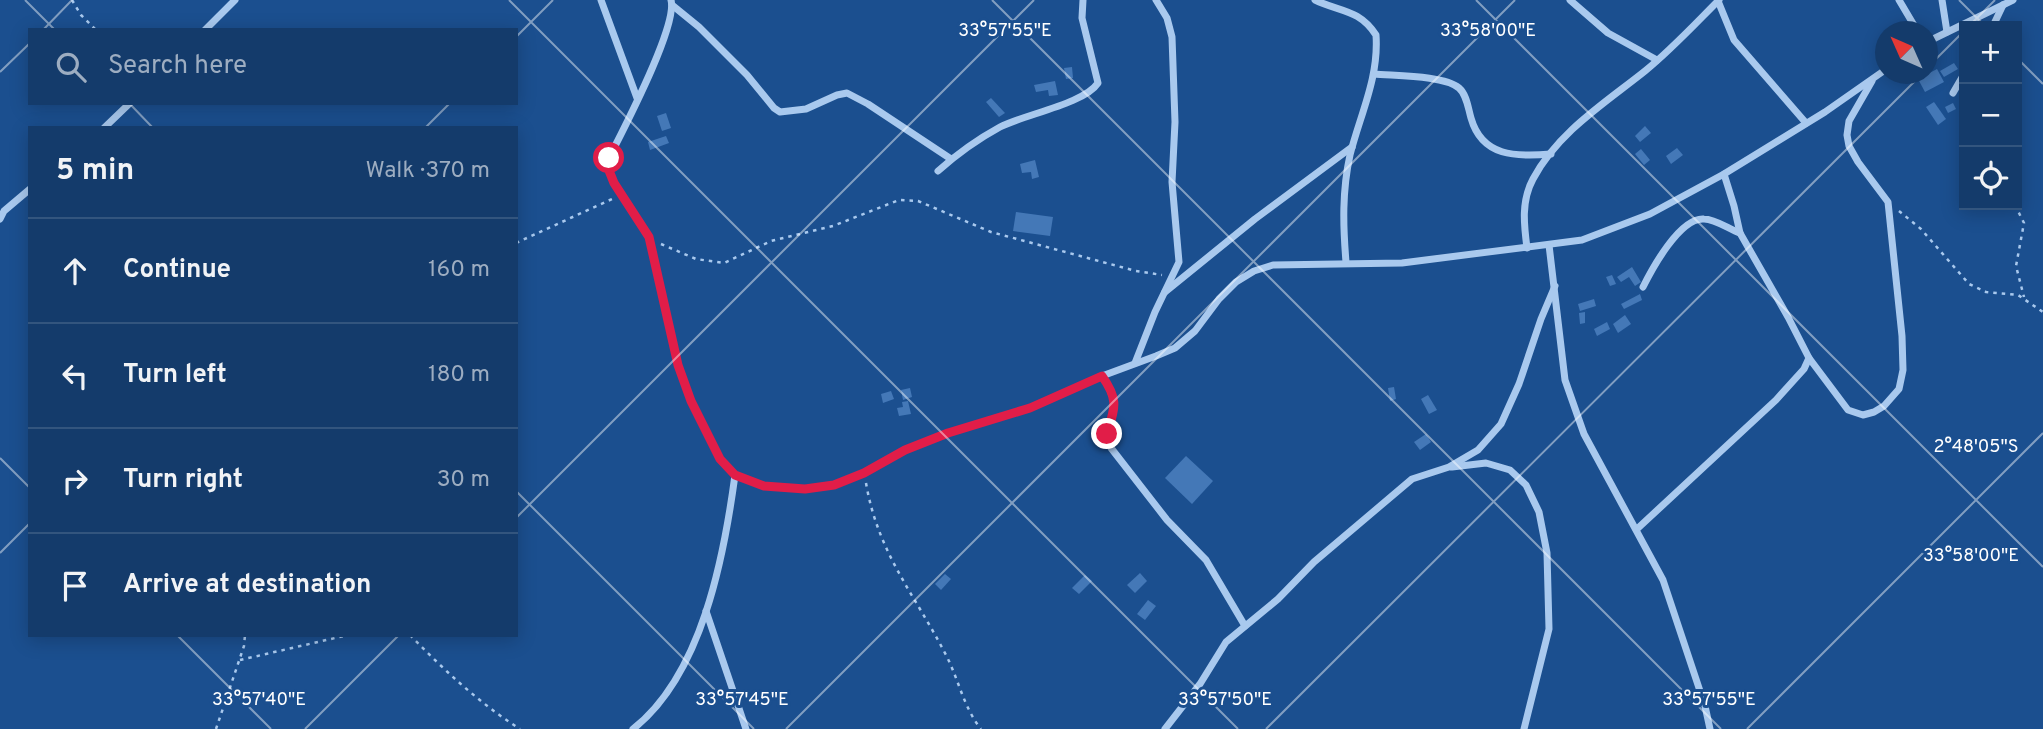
<!DOCTYPE html>
<meta charset="utf-8">
<style>
body{margin:0;font-family:Overpass,sans-serif;background:#214673;color:#f1f3f6}
.controls{position:absolute;right:21px;top:21px;display:grid;overflow:hidden;border-radius:0px;box-shadow:0 4px 18px #0003}
.controls button{width:63px;height:63px;display:grid;place-items:center;padding:0;border:0;border-bottom:2px solid #33557e;background:#143b6b;color:#f1f3f6;font:35px sans-serif}
.compass{position:absolute;left:1875px;top:21px;width:63px;height:63px;border-radius:50%;background:#143b6b;box-shadow:0 4px 18px #0003;rotate:315deg}
.stop{position:absolute;width:21px;height:21px;margin:-16px;border:5px solid #e11d48;border-radius:50%;background:#fff}
.stop.end{background:#e11d48;border-color:#fff;box-shadow:0 2px 7px #0008}
.list{margin:0;padding:0;list-style:none}
h2{display:flex;justify-content:space-between;align-items:center;height:91px;margin:0;padding:0 28px;font-size:30px}
h2 small{font-size:23px;font-weight:400;color:#9dadc1}
.list li{display:grid;grid-template-columns:46px 1fr auto;gap:21px;align-items:center;box-sizing:border-box;height:105px;padding:0 28px;border-top:2px solid #33557e}
.list b{display:block;font-size:26px;white-space:nowrap}
.list em{font-size:23px;font-style:normal;color:#9dadc1}
.icon{flex:none;width:38px;height:38px;fill:none;stroke:currentColor;stroke-width:2;stroke-linecap:round;stroke-linejoin:round}
.map{position:relative;flex:none;width:2043px;height:729px;overflow:hidden}
.search{position:absolute;background:#143b6b;box-shadow:0 4px 18px #0003;left:28px;top:28px;width:490px;height:77px;display:flex;align-items:center;gap:18px;box-sizing:border-box;padding:0 24px;border-radius:0px;color:#9dadc1;font-size:26px}
.panel{position:absolute;background:#143b6b;box-shadow:0 4px 18px #0003;left:28px;top:126px;width:490px;height:511px;border-radius:0px}
.map>svg:first-child{display:block}
</style>
<div class="map">
<svg width="2043" height="729" viewBox="0 0 2043 729">
<rect width="100%" height="100%" fill="#1b4f8f"/>
<g fill="#4478b7">
<path d="M 1954,63 L 1958,69 L 1944,77 L 1940,71 Z"/>
<path d="M 1072,67 L 1073,78 L 1066,79 L 1064,68 Z"/>
<path d="M 1937,69 L 1944,82 L 1925,92 L 1918,79 Z"/>
<path d="M 1055,81 L 1058,95 L 1049,96 L 1048,90 L 1036,92 L 1034,85 Z"/>
<path d="M 991,98 L 1005,113 L 999,117 L 986,102 Z"/>
<path d="M 1934,102 L 1946,119 L 1938,125 L 1926,107 Z"/>
<path d="M 1953,103 L 1956,109 L 1948,113 L 1945,107 Z"/>
<path d="M 666,113 L 671,128 L 662,131 L 657,116 Z"/>
<path d="M 1645,126 L 1651,133 L 1640,142 L 1635,136 Z"/>
<path d="M 666,136 L 669,143 L 650,150 L 648,142 Z"/>
<path d="M 1677,148 L 1683,155 L 1671,164 L 1666,156 Z"/>
<path d="M 1641,149 L 1650,160 L 1644,165 L 1635,154 Z"/>
<path d="M 1035,160 L 1039,177 L 1032,179 L 1031,172 L 1022,173 L 1020,164 Z"/>
<path d="M 1016,212 L 1053,217 L 1050,236 L 1013,231 Z"/>
<path d="M 1632,267 L 1641,282 L 1635,286 L 1629,277 L 1621,282 L 1617,277 Z"/>
<path d="M 1612,275 L 1616,284 L 1610,286 L 1606,277 Z"/>
<path d="M 1640,294 L 1642,300 L 1624,309 L 1621,304 Z"/>
<path d="M 1594,299 L 1596,306 L 1580,311 L 1578,304 Z"/>
<path d="M 1585,312 L 1585,323 L 1580,324 L 1579,313 Z"/>
<path d="M 1625,315 L 1631,324 L 1618,333 L 1613,324 Z"/>
<path d="M 1607,322 L 1610,329 L 1597,336 L 1594,329 Z"/>
<path d="M 1394,387 L 1396,399 L 1390,401 L 1388,388 Z"/>
<path d="M 910,388 L 912,397 L 903,400 L 901,390 Z"/>
<path d="M 891,391 L 894,399 L 883,403 L 881,394 Z"/>
<path d="M 1428,395 L 1437,410 L 1429,414 L 1421,399 Z"/>
<path d="M 908,401 L 911,414 L 899,416 L 897,408 L 903,407 L 902,402 Z"/>
<path d="M 1426,434 L 1431,442 L 1420,450 L 1414,442 Z"/>
<path d="M 1186,456 L 1213,481 L 1192,504 L 1165,478 Z"/>
<path d="M 1140,573 L 1147,581 L 1135,593 L 1127,585 Z"/>
<path d="M 945,574 L 951,579 L 941,590 L 935,584 Z"/>
<path d="M 1085,575 L 1092,581 L 1079,594 L 1072,588 Z"/>
<path d="M 1148,600 L 1156,606 L 1145,620 L 1137,614 Z"/>
</g>
<g fill="none" stroke-linecap="round" stroke-linejoin="round">
<g stroke="#a9c9ee" stroke-width="2.5" stroke-dasharray="3.5 5" stroke-linecap="butt">
<path d="M 72,0 L 81,15 L 96,30"/>
<path d="M 2015,205 L 2024,223 L 2016,266 L 2024,297"/>
<path d="M 1899,211 L 1921,229 L 1969,284 L 1986,292 L 2018,295 L 2043,312"/>
<path d="M 516,243 L 612,199"/>
<path d="M 661,244 L 696,259 L 724,263 L 771,241 L 833,226 L 899,200 L 918,201 L 991,232 L 1136,271 L 1162,275"/>
<path d="M 866,483 C 878,554 916,596 947,657 C 959,681 964,708 981,729"/>
<path d="M 410,635 C 444,670 479,703 520,729"/>
<path d="M 240,660 L 348,635"/>
<path d="M 216,729 L 244,646 L 245,635"/>
</g>
<g stroke="#a9c9ee" stroke-width="7">
<path d="M 601,0 L 637,98"/>
<path d="M 671,0 C 678,26 623,130 609,158 L 608,168 L 614,183 L 649,237 L 678,365 L 691,401 L 720,459 L 735,475 L 764,486 L 805,489 L 834,485 L 864,473 L 905,450 L 948,433 L 1030,408 L 1102,376 L 1156,356 L 1175,348 L 1195,331 L 1219,299 L 1236,282 L 1254,271 L 1273,265 L 1402,263 L 1582,240 L 1650,214 L 1724,174 L 1825,112 L 1885,70"/>
<path d="M 1315,0 C 1340,12 1359,9 1376,35 C 1379,78 1360,115 1350,155 C 1342,191 1343,226 1346,262"/>
<path d="M 1570,0 L 1608,33 L 1657,60"/>
<path d="M 1899,0 L 1918,32"/>
<path d="M 1942,0 L 1947,32"/>
<path d="M 1718,1 L 1734,40 L 1806,123"/>
<path d="M 672,5 L 699,27 L 747,75 L 774,108 L 780,112 L 806,109 L 837,95 L 847,93 L 868,104 L 951,159"/>
<path d="M 1993,26 L 2003,5"/>
<path d="M 205,30 L 235,0"/>
<path d="M 1927,42 L 2013,0"/>
<path d="M 1374,74 C 1394,76 1444,75 1459,88 C 1467,95 1468,108 1471,118 C 1482,157 1516,157 1551,154"/>
<path d="M 1953,93 L 1964,74"/>
<path d="M 104,128 L 130,103"/>
<path d="M 938,171 C 957,154 978,139 1000,127 C 1025,114 1084,104 1098,83 L 1082,18 L 1083,0"/>
<path d="M 0,219 L 4,211 L 30,189"/>
<path d="M 1549,245 L 1565,380 L 1584,434 L 1663,580 L 1705,706 L 1710,729"/>
<path d="M 1527,248 C 1524,225 1521,201 1533,179 C 1558,132 1605,103 1645,71 C 1671,50 1695,24 1719,0"/>
<path d="M 1643,287 C 1652,269 1680,217 1704,219 C 1715,219 1729,229 1740,233"/>
<path d="M 1165,292 L 1255,219 L 1352,147"/>
<path d="M 1809,358 L 1848,410 L 1863,415 L 1874,412 L 1884,406 L 1899,389 L 1903,370 L 1902,336 L 1888,202 L 1858,162 L 1849,146 L 1847,135 L 1849,121 L 1872,81"/>
<path d="M 1135,363 L 1155,312 L 1179,262 L 1172,182 L 1175,122 L 1172,37 L 1167,18 L 1156,0"/>
<path d="M 1102,376 C 1128,414 1101,415 1111,448 L 1167,520 L 1206,560 L 1245,626"/>
<path d="M 1452,467 L 1486,463 L 1510,470 L 1526,485 L 1539,512 L 1547,553 L 1549,629 L 1524,729"/>
<path d="M 1637,529 L 1776,400 L 1804,369 L 1809,358 L 1788,317 L 1740,233 L 1734,206 L 1724,174"/>
<path d="M 706,611 L 746,729"/>
<path d="M 633,729 C 702,675 724,557 735,475"/>
<path d="M 1165,729 L 1200,684 L 1226,642 L 1278,599 L 1314,562 L 1412,479 L 1449,467 L 1478,450 L 1501,424 L 1519,384 L 1541,319 L 1555,286"/>
</g>
</g>
<g fill="none" stroke-linecap="round" stroke-linejoin="round">
<path stroke="#e11d48" stroke-width="9" d="M 609,158 L 608,168 L 614,183 L 649,237 L 678,365 L 691,401 L 720,459 L 735,475 L 764,486 L 805,489 L 834,485 L 864,473 L 905,450 L 948,433 L 1030,408 L 1102,376 C 1119,400 1115,407 1107,434"/>
</g>
<path fill="none" stroke="#fff" stroke-width="2" stroke-opacity="0.45" d="M 25,0 L 55,30M 509,0 L 1238,729M 992,0 L 1721,729M 1476,0 L 2043,567M 1959,0 L 1985,26M 1969,26 L 1995,0M 43,30 L 72,0M 516,37 L 553,0M 2017,58 L 2043,84M 1927,68 L 1964,31M 0,72 L 30,43M 129,103 L 153,128M 425,128 L 450,103M 0,458 L 30,488M 516,491 L 754,729M 516,518 L 1034,0M 0,553 L 30,523M 177,635 L 271,729M 305,729 L 399,635M 786,729 L 1515,0M 1266,729 L 1922,74M 1747,729 L 2043,433"/>
<g font-size="18" text-anchor="middle" fill="#fff" stroke="#1b4f8f" stroke-width="6" stroke-linejoin="round" paint-order="stroke">
<text x="1005" y="36">33°57'55"E</text>
<text x="1488" y="36">33°58'00"E</text>
<text x="1976" y="452">2°48'05"S</text>
<text x="1971" y="561">33°58'00"E</text>
<text x="259" y="705">33°57'40"E</text>
<text x="742" y="705">33°57'45"E</text>
<text x="1225" y="705">33°57'50"E</text>
<text x="1709" y="705">33°57'55"E</text>
</g>
</svg>
<div class="controls">
<button>+</button>
<button>−</button>
<button><svg class="icon" aria-label="locate" viewBox="0 0 24 24"><circle cx="12" cy="12" r="6"/><path d="M12 2v4M12 18v4M2 12h4M18 12h4"/></svg></button>
</div>
<svg class="compass" viewBox="-18 -18 36 36"><path d="M0-13l5 13h-10z" fill="#e53935"/><path d="M0 13l5-13h-10z" fill="#9dadc1"/></svg>
<div class="stop" style="left:609px;top:158px"></div>
<div class="stop end" style="left:1107px;top:434px"></div>
<div class="search"><svg class="icon" aria-label="search" viewBox="0 0 24 24"><circle cx="10" cy="10" r="6"/><path d="M15 15l6 6"/></svg>Search here</div>
<section class="panel">
<h2>5 min<small>Walk · 370 m</small></h2>
<ul class="list">
<li><svg class="icon" aria-label="ahead" viewBox="0 0 24 24"><path d="M12 20V5M6 11l6-6 6 6"/></svg><div><b>Continue</b></div><em>160 m</em></li>
<li><svg class="icon" aria-label="left" viewBox="0 0 24 24"><path d="M17 20v-9H6M10 6l-5 5 5 5"/></svg><div><b>Turn left</b></div><em>180 m</em></li>
<li><svg class="icon" aria-label="right" viewBox="0 0 24 24"><path d="M7 20v-9h11M14 6l5 5-5 5"/></svg><div><b>Turn right</b></div><em>30 m</em></li>
<li><svg class="icon" aria-label="arrive" viewBox="0 0 24 24"><path d="M6 21V4h12l-3 4 3 4H6"/></svg><div><b>Arrive at destination</b></div></li>
</ul>
</section>
</div>
